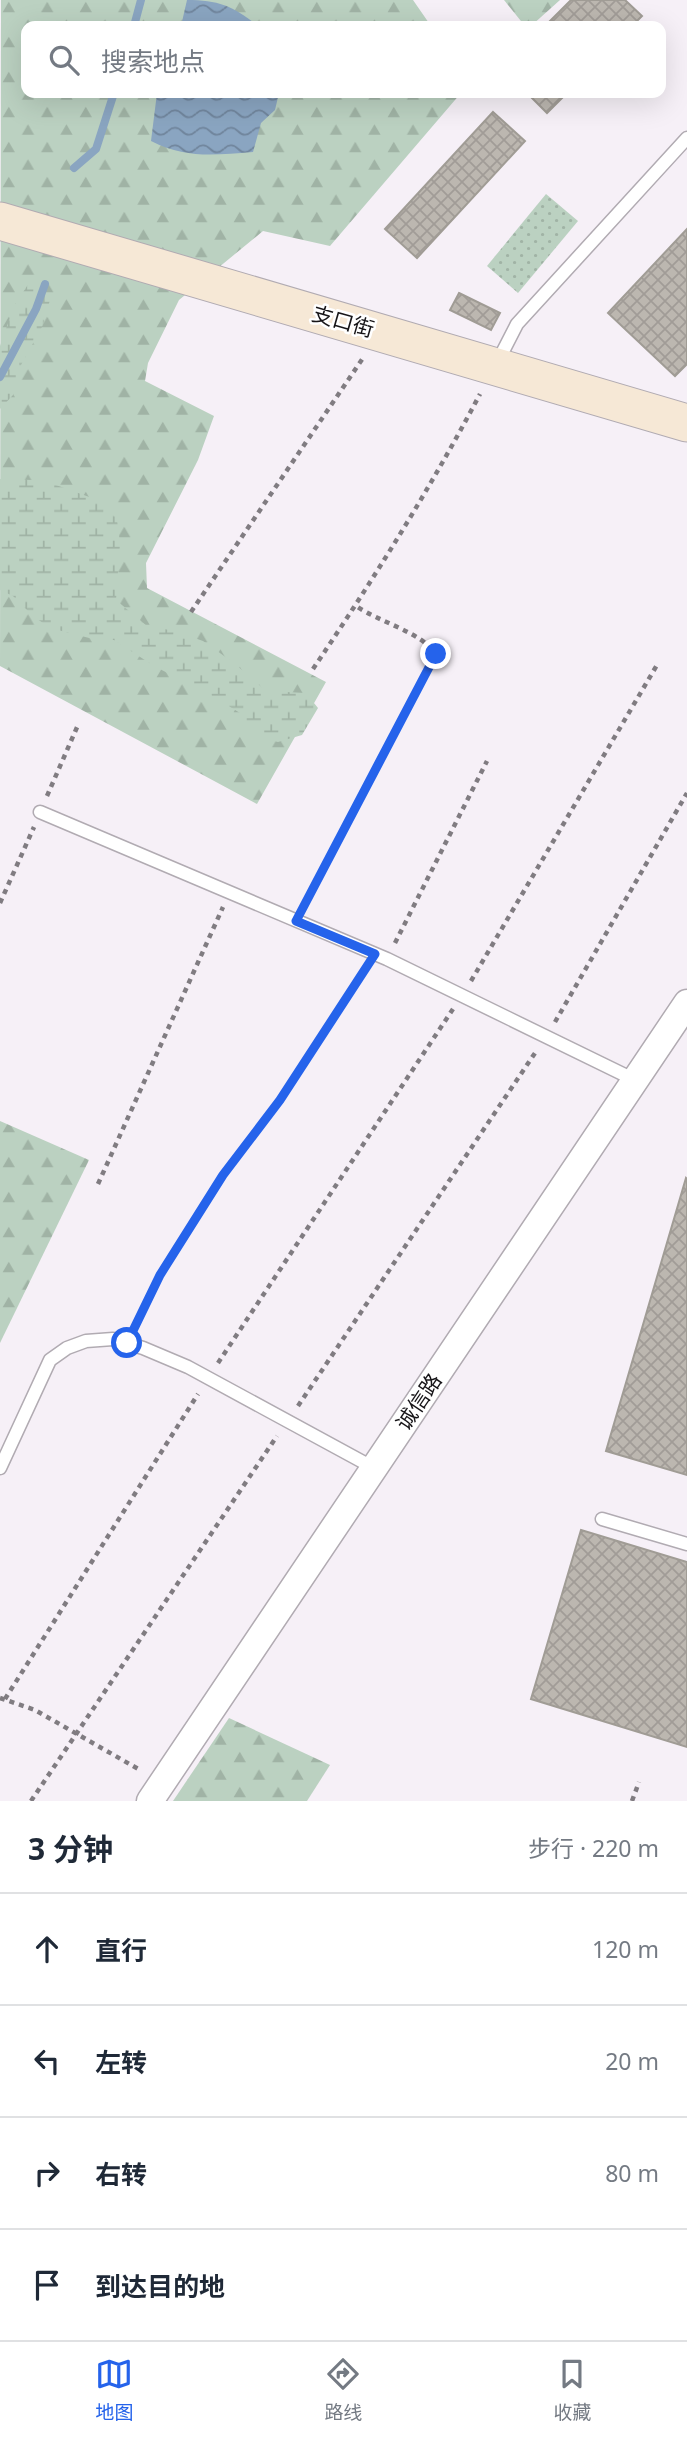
<!DOCTYPE html>
<html lang="zh">
<meta charset="utf-8">
<style>
body{margin:0;font-family:"Noto Sans","Noto Sans SC",sans-serif;background:#f2f2f3;color:#1f2937}
.stop{position:absolute;width:21px;height:21px;margin:-16px;border:5px solid #2563eb;border-radius:50%;background:#fff}
.stop.end{background:#2563eb;border-color:#fff;box-shadow:0 2px 7px #0008}
.list{margin:0;padding:0;list-style:none}
h2{display:flex;justify-content:space-between;align-items:center;height:91px;margin:0;padding:0 28px;font-size:30px}
h2 small{font-size:23px;font-weight:400;color:#747a83}
.list li{display:grid;grid-template-columns:46px 1fr auto;gap:21px;align-items:center;box-sizing:border-box;height:112px;padding:0 28px;border-top:2px solid #e0e1e3}
.list b{display:block;font-size:26px;white-space:nowrap}
.list em{font-size:23px;font-style:normal;color:#747a83}
.icon{flex:none;width:38px;height:38px;fill:none;stroke:currentColor;stroke-width:2;stroke-linecap:round;stroke-linejoin:round}
.map{position:relative;flex:none;width:687px;height:1801px;overflow:hidden}
.search{position:absolute;background:#fff;box-shadow:0 7px 28px #0002;left:21px;right:21px;top:21px;height:77px;display:flex;align-items:center;gap:18px;box-sizing:border-box;padding:0 24px;border-radius:14px;color:#747a83;font-size:26px}
.sheet{height:539px;background:#fff}
nav{display:flex;justify-content:space-around;align-items:center;box-sizing:border-box;height:98px;border-top:2px solid #e0e1e3;background:#fff;font-size:19px;color:#747a83}
nav a{display:grid;justify-items:center;gap:4px}
nav .on{color:#2563eb}
.map>svg:first-child{display:block}
</style>
<div class="map">
<svg width="687" height="1801" viewBox="0 0 687 1801">
<defs>
<pattern id="forest-firs" width="22" height="20" patternUnits="userSpaceOnUse" patternTransform="scale(1.75)"><rect width="22" height="20" fill="#bbd1c1"/><path d="M5 1l3.5 6h-7zM16 11l3.5 6h-7z" fill="#a0b3a5"/></pattern>
<pattern id="wetland-marsh" width="20" height="14" patternUnits="userSpaceOnUse" patternTransform="scale(1.75)"><rect width="20" height="14" fill="#bbd1c1"/><path d="M1 5h8M5 5V1M11 12h8M15 12V8" fill="none" stroke="#a0b3a5"/></pattern>
<pattern id="park-dots" width="8" height="8" patternUnits="userSpaceOnUse" patternTransform="scale(1.75)"><rect width="8" height="8" fill="#bbd1c1"/><path d="M2 2h.1M6 6h.1" fill="none" stroke="#a0b3a5" stroke-width="1.8" stroke-linecap="round"/></pattern>
<pattern id="water-waves" width="16" height="10" patternUnits="userSpaceOnUse" patternTransform="scale(1.75)"><rect width="16" height="10" fill="#8aa5c1"/><path d="M0 5q4-4 8 0t8 0" fill="none" stroke="#70859c"/></pattern>
<pattern id="building-cross-hatch" width="8" height="8" patternUnits="userSpaceOnUse" patternTransform="scale(1.75)"><rect width="8" height="8" fill="#bcb7b0"/><path d="M0 0l8 8M0 8l8-8" fill="none" stroke="#a19c97"/></pattern>
</defs>
<rect width="100%" height="100%" fill="#f6f0f7"/>
<g fill="url(#forest-firs)">
<path d="M 1,0 L 413,0 L 431,26 L 26,26 L 26,93 L 461,93 L 330,246 L 263,231 L 179,300 L 148,363 L 145,381 L 214,416 L 198,460 L 146,563 L 147,588 L 326,682 L 257,804 L 0,666 Z"/>
<path d="M 504,0 L 560,0 L 531,26 L 525,26 Z"/>
<path d="M 0,1121 L 89,1160 L 0,1343 Z"/>
<path d="M 229,1718 L 330,1765 L 307,1801 L 173,1801 Z"/>
</g>
<g fill="url(#wetland-marsh)">
<path d="M 29,283 L 50,300 L 42,327 L 21,365 L 13,395 L 0,409 L 0,346 L 14,306 Z"/>
<path d="M 0,479 L 33,480 L 56,485 L 106,503 L 117,520 L 120,543 L 116,600 L 147,626 L 175,631 L 203,641 L 234,663 L 266,691 L 306,693 L 318,708 L 302,735 L 278,742 L 256,737 L 240,713 L 214,697 L 154,666 L 114,640 L 97,640 L 50,628 L 33,616 L 13,596 L 0,590 Z"/>
</g>
<path fill="url(#park-dots)" d="M 546,194 L 578,221 L 518,293 L 487,266 Z"/>
<g fill="url(#water-waves)">
<path d="M 187,0 C 219,0 233,6 258,26 L 181,26 Z"/>
<path d="M 157,93 L 279,93 L 275,110 L 261,123 L 253,152 C 214,155 187,159 151,141 Z"/>
</g>
<g fill="none" stroke-linecap="round" stroke-linejoin="round">
<g stroke="#8aa5c1" stroke-width="8">
<path d="M 134,26 L 141,0"/>
<path d="M 74,168 L 96,149 L 114,93"/>
<path d="M 0,377 L 36,309 L 45,284"/>
</g>
</g>
<g fill="url(#building-cross-hatch)" stroke="#a09c95" stroke-width="2">
<path d="M 571,0 L 625,0 L 642,16 L 632,26 L 545,26 Z"/>
<path d="M 527,93 L 567,93 L 547,113 Z"/>
<path d="M 493,112 L 525,141 L 417,258 L 385,229 Z"/>
<path d="M 687,229 L 687,364 L 675,376 L 608,313 Z"/>
<path d="M 459,293 L 500,313 L 491,330 L 450,310 Z"/>
<path d="M 686,1178 L 687,1179 L 687,1475 L 606,1451 Z"/>
<path d="M 581,1530 L 687,1562 L 687,1747 L 531,1699 Z"/>
</g>
<g fill="none" stroke-linecap="round" stroke-linejoin="round">
<g stroke="#b1abb2" stroke-width="15">
<g id="lane">
<path d="M 497,363 L 517,324 L 687,138"/>
<path d="M 40,812 L 387,959 L 635,1080"/>
<path d="M 0,1468 L 50,1360 L 67,1348 L 86,1341 L 113,1339 L 143,1348 L 188,1367 L 374,1468"/>
<path d="M 602,1519 L 687,1544"/>
</g>
</g>
<g stroke="#b1abb2" stroke-width="29">
<path id="street" d="M 150,1801 L 687,1003"/>
</g>
<g stroke="#b1abb2" stroke-width="39">
<path id="secondary" d="M 0,221 L 687,423"/>
</g>
<g stroke="#807c81" stroke-width="4.5" stroke-dasharray="5 5" stroke-linecap="butt">
<path d="M 191,612 L 363,358"/>
<path d="M 313,669 C 373,580 430,489 480,394"/>
<path d="M 47,796 L 78,725"/>
<path d="M 0,903 L 34,827"/>
<path d="M 304,905 L 436,654 C 421,632 379,622 356,606"/>
<path d="M 395,943 L 487,761"/>
<path d="M 471,981 L 657,665"/>
<path d="M 555,1022 L 687,793"/>
<path d="M 98,1184 L 223,907"/>
<path d="M 135,1327 L 160,1275 L 223,1175 L 280,1100 L 365,970"/>
<path d="M 218,1363 L 453,1009"/>
<path d="M 298,1406 L 537,1050"/>
<path d="M 0,1698 L 35,1710 L 140,1770"/>
<path d="M 5,1699 L 198,1394"/>
<path d="M 31,1801 L 277,1436"/>
<path d="M 632,1801 L 639,1782"/>
</g>
<use href="#lane" stroke="#fff" stroke-width="12"/>
<use href="#street" stroke="#fff" stroke-width="26"/>
<use href="#secondary" stroke="#f6e8d6" stroke-width="37"/>
</g>
<g fill="none" stroke-linecap="round" stroke-linejoin="round">
<path stroke="#2563eb" stroke-width="9" d="M 127,1343 L 160,1275 L 223,1175 L 280,1100 L 375,954 L 296,921 L 436,654"/>
</g>
<g text-anchor="middle" stroke-width="5" stroke-linejoin="round" paint-order="stroke">
<g font-size="21" fill="#161417" stroke="#fff">
<text transform="translate(343 322) rotate(16)" y="7">支口街</text>
<text transform="translate(419 1402) rotate(-56)" y="7">诚信路</text>
</g>
</g>
</svg>
<div class="stop" style="left:127px;top:1343px"></div>
<div class="stop end" style="left:436px;top:654px"></div>
<div class="search"><svg class="icon" aria-label="search" viewBox="0 0 24 24"><circle cx="10" cy="10" r="6"/><path d="M15 15l6 6"/></svg>搜索地点</div>
</div>
<section class="sheet">
<h2>3 分钟<small>步行 · 220 m</small></h2>
<ul class="list">
<li><svg class="icon" aria-label="ahead" viewBox="0 0 24 24"><path d="M12 20V5M6 11l6-6 6 6"/></svg><div><b>直行</b></div><em>120 m</em></li>
<li><svg class="icon" aria-label="left" viewBox="0 0 24 24"><path d="M17 20v-9H6M10 6l-5 5 5 5"/></svg><div><b>左转</b></div><em>20 m</em></li>
<li><svg class="icon" aria-label="right" viewBox="0 0 24 24"><path d="M7 20v-9h11M14 6l5 5-5 5"/></svg><div><b>右转</b></div><em>80 m</em></li>
<li><svg class="icon" aria-label="arrive" viewBox="0 0 24 24"><path d="M6 21V4h12l-3 4 3 4H6"/></svg><div><b>到达目的地</b></div></li>
</ul>
</section>
<nav>
<a class="on"><svg class="icon" aria-label="map" viewBox="0 0 24 24"><path d="M3 6l6-2 6 2 6-2v14l-6 2-6-2-6 2zM9 4v14M15 6v14"/></svg>地图</a>
<a><svg class="icon" aria-label="directions" viewBox="0 0 24 24"><path d="M12 3l9 9-9 9-9-9zM9 14v-3h6M13 9l2 2-2 2"/></svg>路线</a>
<a><svg class="icon" aria-label="saved" viewBox="0 0 24 24"><path d="M7 4h10v16l-5-4-5 4z"/></svg>收藏</a>
</nav>
